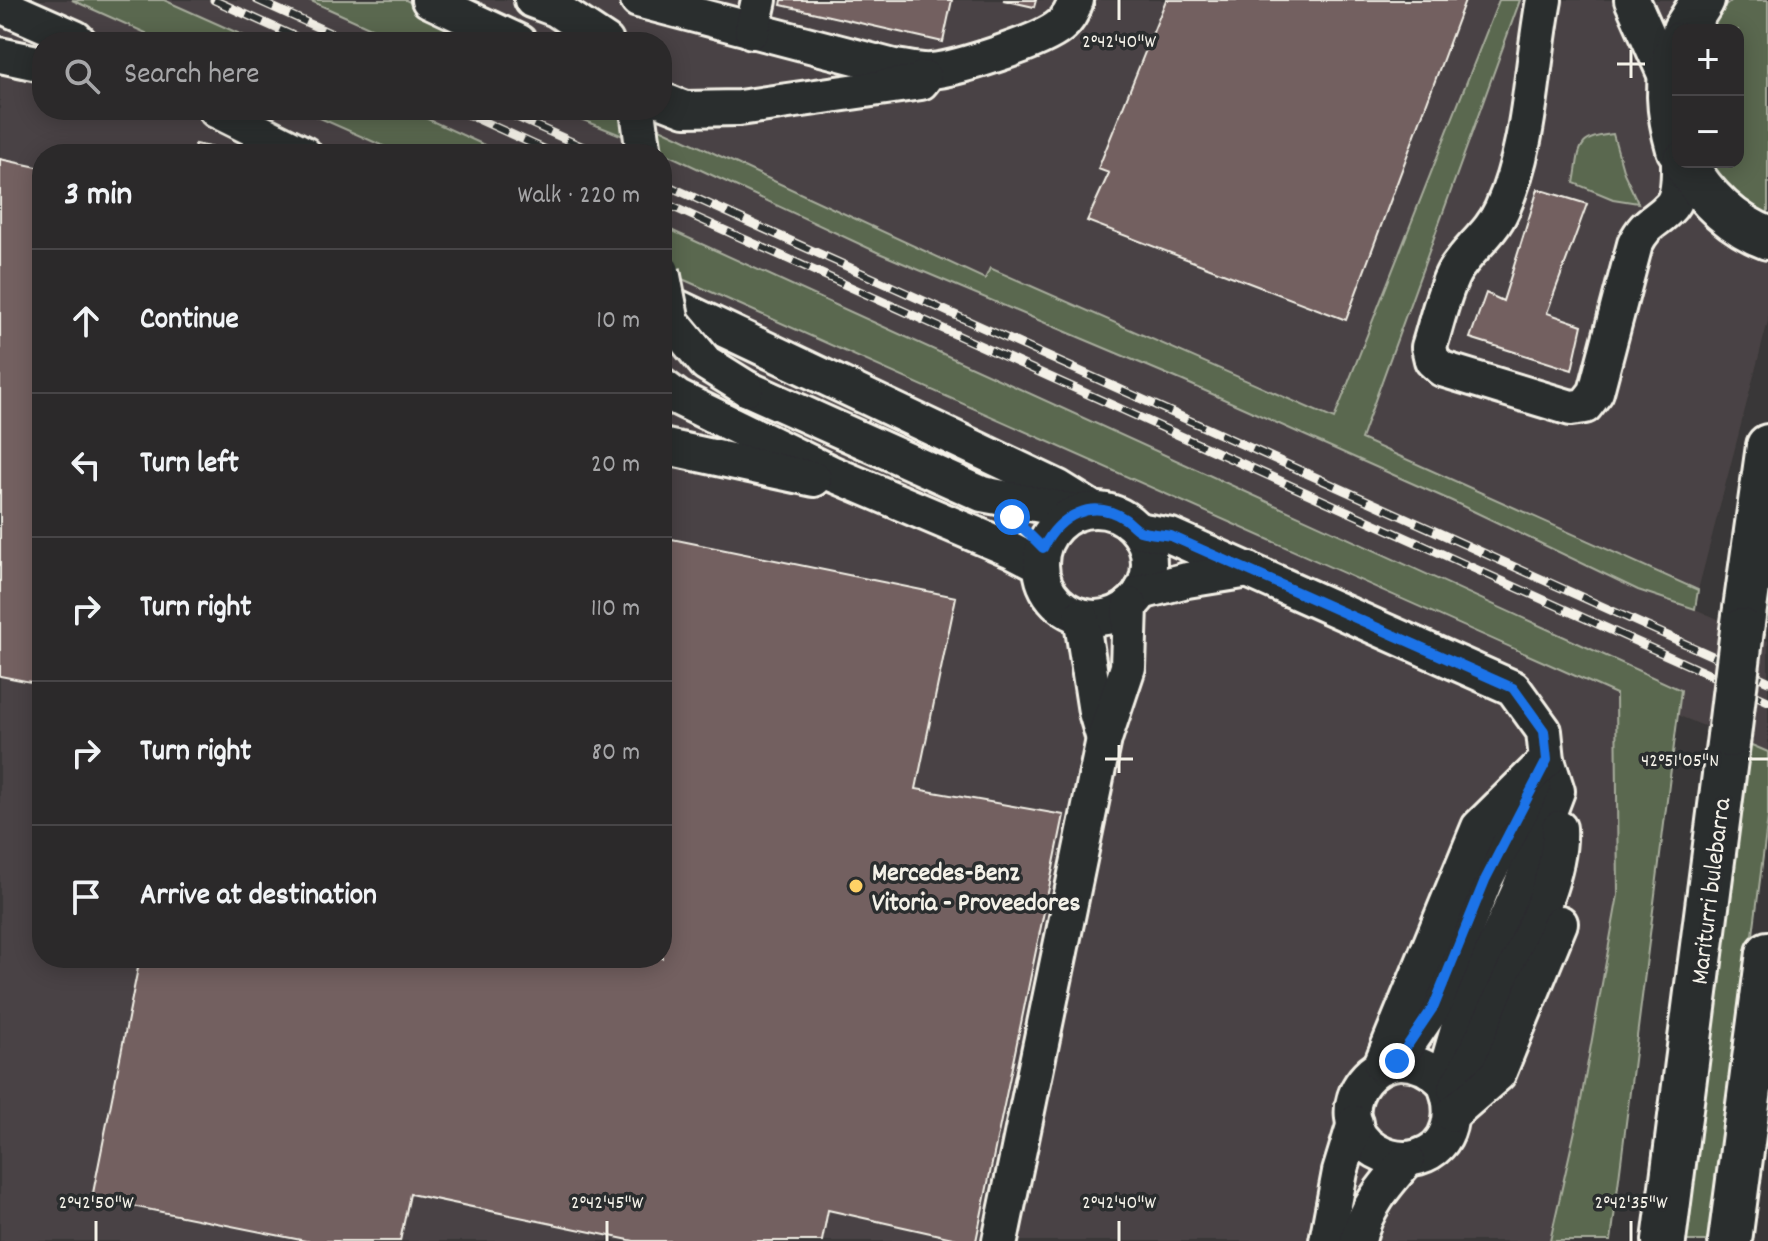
<!DOCTYPE html>
<meta charset="utf-8">
<style>
body{margin:0;font-family:Dekko,sans-serif;background:#333132;color:#f1f3f6}
.controls{position:absolute;right:24px;top:24px;display:grid;overflow:hidden;border-radius:16px;box-shadow:0 4px 20px #0003}
.controls button{width:72px;height:72px;display:grid;place-items:center;padding:0;border:0;border-bottom:2px solid #474547;background:#2b292a;color:#f1f3f6;font:40px sans-serif}
.stop{position:absolute;width:24px;height:24px;margin:-18px;border:6px solid #1a73e8;border-radius:50%;background:#fff}
.stop.end{background:#1a73e8;border-color:#fff;box-shadow:0 2px 8px #0008}
.list{margin:0;padding:0;list-style:none}
h2{display:flex;justify-content:space-between;align-items:center;height:104px;margin:0;padding:0 32px;font-size:34px}
h2 small{font-size:26px;font-weight:400;color:#a6a6a8}
.list li{display:grid;grid-template-columns:52px 1fr auto;gap:24px;align-items:center;box-sizing:border-box;height:144px;padding:0 32px;border-top:2px solid #474547}
.list b{display:block;font-size:30px;white-space:nowrap}
.list em{font-size:26px;font-style:normal;color:#a6a6a8}
.icon{flex:none;width:44px;height:44px;fill:none;stroke:currentColor;stroke-width:2;stroke-linecap:round;stroke-linejoin:round}
.map{position:relative;flex:none;width:1768px;height:1241px;overflow:hidden}
.search{position:absolute;background:#2b292a;box-shadow:0 4px 20px #0003;left:32px;top:32px;width:640px;height:88px;display:flex;align-items:center;gap:20px;box-sizing:border-box;padding:0 28px;border-radius:32px;color:#a6a6a8;font-size:30px}
.panel{position:absolute;background:#2b292a;box-shadow:0 4px 20px #0003;left:32px;top:144px;width:640px;height:824px;border-radius:32px}
.map>svg:first-child{display:block}
</style>
<div class="map">
<svg width="1768" height="1241" viewBox="0 0 1768 1241">
<rect width="100%" height="100%" fill="#393738"/>
<filter id="ink" filterUnits="userSpaceOnUse"><feTurbulence type="fractalNoise" baseFrequency=".0125" numOctaves="2"/><feDisplacementMap in="SourceGraphic" scale="16" xChannelSelector="R" yChannelSelector="G"/><feConvolveMatrix kernelMatrix="1 2 1 2 8 2 1 2 1" color-interpolation-filters="sRGB"/></filter>
<g filter="url(#ink)">
<g fill="#4a4344" fill-rule="evenodd">
<path d="M 0,0 L 72,0 L 146,33 L 144,39 L 149,42 L 42,42 L 42,110 L 302,110 L 401,154 L 42,154 L 42,958 L 662,958 L 662,270 L 1518,651 L 1678,714 L 1681,690 L 662,226 L 662,154 L 504,154 L 408,110 L 558,110 L 656,149 L 879,253 L 1183,381 L 1452,501 L 1638,590 L 1695,609 L 1768,641 L 1768,752 L 1677,715 L 1611,1241 L 0,1241 Z"/>
<path d="M 164,0 L 309,0 L 402,42 L 258,42 Z"/>
<path d="M 406,0 L 1768,0 L 1768,321 L 1698,590 L 1361,440 L 1334,420 L 991,268 L 986,279 L 621,110 L 662,110 L 662,42 L 486,42 ZM 1678,30 L 1738,30 L 1738,162 L 1678,162 Z"/>
</g>
<g fill="#5a6850" stroke="#a7ac9c" stroke-width="2">
<path d="M 72,0 L 164,0 L 258,42 L 149,42 L 143,40 L 146,33 Z"/>
<path d="M 309,0 L 406,0 L 486,42 L 402,42 Z"/>
<path d="M 1499,0 L 1520,0 L 1361,439 L 1698,590 L 1695,609 L 1638,590 L 1452,501 L 1183,381 L 879,253 L 656,149 L 558,110 L 621,110 L 985,279 L 990,268 L 1334,419 Z"/>
<path d="M 1732,0 L 1768,0 L 1768,216 C 1741,204 1725,185 1707,162 L 1738,162 L 1738,30 L 1708,30 L 1719,12 Z"/>
<path d="M 302,110 L 408,110 L 504,154 L 401,154 Z"/>
<path d="M 1613,134 L 1624,173 L 1638,203 L 1613,199 L 1574,183 C 1581,148 1574,138 1613,134 Z"/>
<path d="M 662,226 L 1681,690 L 1611,1241 L 1550,1241 L 1578,1117 L 1618,895 L 1616,694 L 662,270 Z"/>
<path d="M 1747,743 L 1768,752 L 1768,817 L 1714,1241 L 1681,1241 Z"/>
</g>
<g fill="#736060" stroke="#f4f1e8" stroke-width="2">
<path d="M 782,0 L 952,0 L 943,42 L 781,5 Z"/>
<path d="M 1003,0 L 1036,0 L 1034,7 Z"/>
<path d="M 1166,0 L 1465,0 L 1346,320 L 1087,221 L 1109,173 L 1098,169 Z"/>
<path d="M 195,144 L 215,148 L 214,154 L 193,154 Z"/>
<path d="M 0,159 L 42,168 L 41,684 L 0,676 Z"/>
<path d="M 1538,189 L 1587,204 L 1547,313 L 1582,325 L 1572,370 L 1470,338 L 1486,293 L 1503,301 Z"/>
<path d="M 662,537 L 956,597 L 916,789 L 1064,815 L 976,1241 L 966,1241 L 828,1210 L 822,1241 L 634,1241 L 410,1194 L 400,1241 L 306,1241 L 92,1198 L 140,958 L 662,958 Z"/>
</g>
<g fill="none" stroke-linecap="round" stroke-linejoin="round">
<g stroke="#f4f1e8" stroke-width="40">
<g id="minor">
<path d="M 429,0 L 519,42"/>
<path d="M 532,0 L 556,9 L 606,42"/>
<path d="M 638,0 L 894,67 C 905,68 919,72 931,71 C 957,69 1041,42 1060,26 C 1069,19 1073,10 1076,0"/>
<path d="M 1544,0 C 1531,69 1531,144 1502,209 C 1491,234 1468,249 1454,272 C 1443,292 1436,325 1429,347 L 1432,360 L 1442,369 L 1571,408 L 1585,406 L 1596,392 L 1635,244 C 1647,220 1656,223 1671,206 C 1680,195 1679,176 1679,162"/>
<path d="M 1632,0 L 1669,83"/>
<path d="M 0,5 L 75,38 L 79,42"/>
<path d="M 752,31 L 759,0"/>
<path d="M 0,55 L 42,64"/>
<path d="M 662,100 L 685,109 L 739,108 L 921,82 L 924,78"/>
<path d="M 216,110 L 304,154"/>
<path d="M 638,110 L 644,154"/>
<path d="M 662,300 L 1057,487 L 1094,510"/>
<path d="M 662,386 L 678,398 L 833,474 L 1010,549 L 1041,565"/>
<path d="M 746,388 L 982,494 L 1078,512"/>
<path d="M 662,446 L 814,479"/>
<circle cx="1095" cy="564" r="54"/>
<path d="M 1138,530 L 1171,536 L 1513,688 L 1544,731 L 1547,760 L 1557,791 L 1519,891 L 1461,1019 L 1443,1081 C 1457,1109 1453,1147 1418,1157 C 1403,1161 1390,1159 1376,1151 C 1317,1116 1381,1022 1443,1081"/>
<path d="M 1141,592 L 1187,580 L 1249,570"/>
<path d="M 1081,616 L 1096,712 L 1104,739"/>
<path d="M 1402,1053 L 1434,1006 L 1485,880 L 1534,785"/>
<path d="M 1381,1065 L 1479,827 L 1547,760"/>
<path d="M 1455,1089 C 1475,1056 1491,1020 1507,985 C 1527,942 1562,876 1559,828"/>
<path d="M 1452,1114 L 1498,1074 L 1560,923"/>
<path d="M 1000,1241 L 1104,739 L 1128,667 L 1130,605"/>
<path d="M 1327,1241 L 1340,1172 L 1355,1123"/>
<path d="M 1358,1241 C 1364,1209 1386,1184 1407,1160"/>
</g>
</g>
<g stroke="#f4f1e8" stroke-width="48">
<g id="major">
<path d="M 1684,30 L 1703,0"/>
<path d="M 1678,44 C 1664,79 1668,114 1678,149"/>
<path d="M 1684,162 C 1704,196 1730,224 1768,238"/>
<path d="M 1742,630 L 1768,446"/>
<path d="M 1664,1241 L 1729,736"/>
<path d="M 1730,1241 L 1768,953"/>
</g>
</g>
<use href="#minor" stroke="#2a2d2e" stroke-width="34"/>
<use href="#major" stroke="#2a2d2e" stroke-width="42"/>
<g stroke="#f4f1e8" stroke-width="9">
<g id="rail">
<path d="M 214,0 L 307,42"/>
<path d="M 257,0 L 350,42"/>
<path d="M 458,110 L 555,154"/>
<path d="M 501,110 L 599,154"/>
<path d="M 662,183 L 1768,681"/>
<path d="M 662,202 L 1768,701"/>
</g>
</g>
<use href="#rail" stroke="#2a2d2e" stroke-width="6" stroke-dasharray="18" stroke-linecap="butt"/>
<g stroke="#f4f1e8" stroke-width="40" stroke-linecap="butt">
<path id="minor-bridge" d="M 662,271 L 672,322 L 706,363 L 746,388"/>
</g>
<g stroke="#f4f1e8" stroke-width="48" stroke-linecap="butt">
<path id="major-bridge" d="M 1729,736 L 1742,630"/>
</g>
<use href="#minor-bridge" stroke="#2a2d2e" stroke-width="34"/>
<use href="#major-bridge" stroke="#2a2d2e" stroke-width="42"/>
</g>
</g>
<g fill="none" stroke-linecap="round" stroke-linejoin="round" filter="url(#ink)">
<path stroke="#1a73e8" stroke-width="10" d="M 1012,517 L 1043,548 C 1059,516 1092,497 1125,519 C 1131,523 1134,528 1140,531 C 1150,534 1161,534 1171,536 L 1513,688 L 1544,731 L 1547,760 L 1485,880 L 1434,1006 L 1397,1061"/>
</g>
<path fill="none" stroke="#f4f1e8" stroke-width="3" d="M 1119,0 L 1119,20M 1631,50 L 1631,78M 1617,64 L 1645,64M 1119,745 L 1119,773M 1105,759 L 1133,759M 1748,759 L 1768,759M 96,1221 L 96,1241M 607,1221 L 607,1241M 1119,1221 L 1119,1241M 1631,1221 L 1631,1241"/>
<circle fill="#ffd166" stroke="#2a2d2e" stroke-width="3" cx="856" cy="886" r="8"/>
<g text-anchor="middle" stroke-width="7" stroke-linejoin="round" paint-order="stroke">
<g font-size="26" font-weight="bold" fill="#f4f1e8" stroke="#2a2d2e" text-anchor="start">
<text x="872" y="880">Mercedes-Benz<tspan x="872" dy="30">Vitoria - Proveedores</tspan></text>
</g>
<g font-size="26" fill="#f4f1e8" stroke="#2a2d2e">
<text transform="translate(1709 891) rotate(-83)" y="9">Mariturri bulebarra</text>
</g>
</g>
<g font-size="20" text-anchor="middle" fill="#f4f1e8" stroke="#2a2d2e" stroke-width="7" stroke-linejoin="round" paint-order="stroke">
<text x="1119" y="47">2°42'40"W</text>
<text x="1680" y="766">42°51'05"N</text>
<text x="96" y="1208">2°42'50"W</text>
<text x="607" y="1208">2°42'45"W</text>
<text x="1119" y="1208">2°42'40"W</text>
<text x="1631" y="1208">2°42'35"W</text>
</g>
</svg>
<div class="controls">
<button>+</button>
<button>−</button>
</div>
<div class="stop" style="left:1012px;top:517px"></div>
<div class="stop end" style="left:1397px;top:1061px"></div>
<div class="search"><svg class="icon" aria-label="search" viewBox="0 0 24 24"><circle cx="10" cy="10" r="6"/><path d="M15 15l6 6"/></svg>Search here</div>
<section class="panel">
<h2>3 min<small>Walk · 220 m</small></h2>
<ul class="list">
<li><svg class="icon" aria-label="ahead" viewBox="0 0 24 24"><path d="M12 20V5M6 11l6-6 6 6"/></svg><div><b>Continue</b></div><em>10 m</em></li>
<li><svg class="icon" aria-label="left" viewBox="0 0 24 24"><path d="M17 20v-9H6M10 6l-5 5 5 5"/></svg><div><b>Turn left</b></div><em>20 m</em></li>
<li><svg class="icon" aria-label="right" viewBox="0 0 24 24"><path d="M7 20v-9h11M14 6l5 5-5 5"/></svg><div><b>Turn right</b></div><em>110 m</em></li>
<li><svg class="icon" aria-label="right" viewBox="0 0 24 24"><path d="M7 20v-9h11M14 6l5 5-5 5"/></svg><div><b>Turn right</b></div><em>80 m</em></li>
<li><svg class="icon" aria-label="arrive" viewBox="0 0 24 24"><path d="M6 21V4h12l-3 4 3 4H6"/></svg><div><b>Arrive at destination</b></div></li>
</ul>
</section>
</div>
